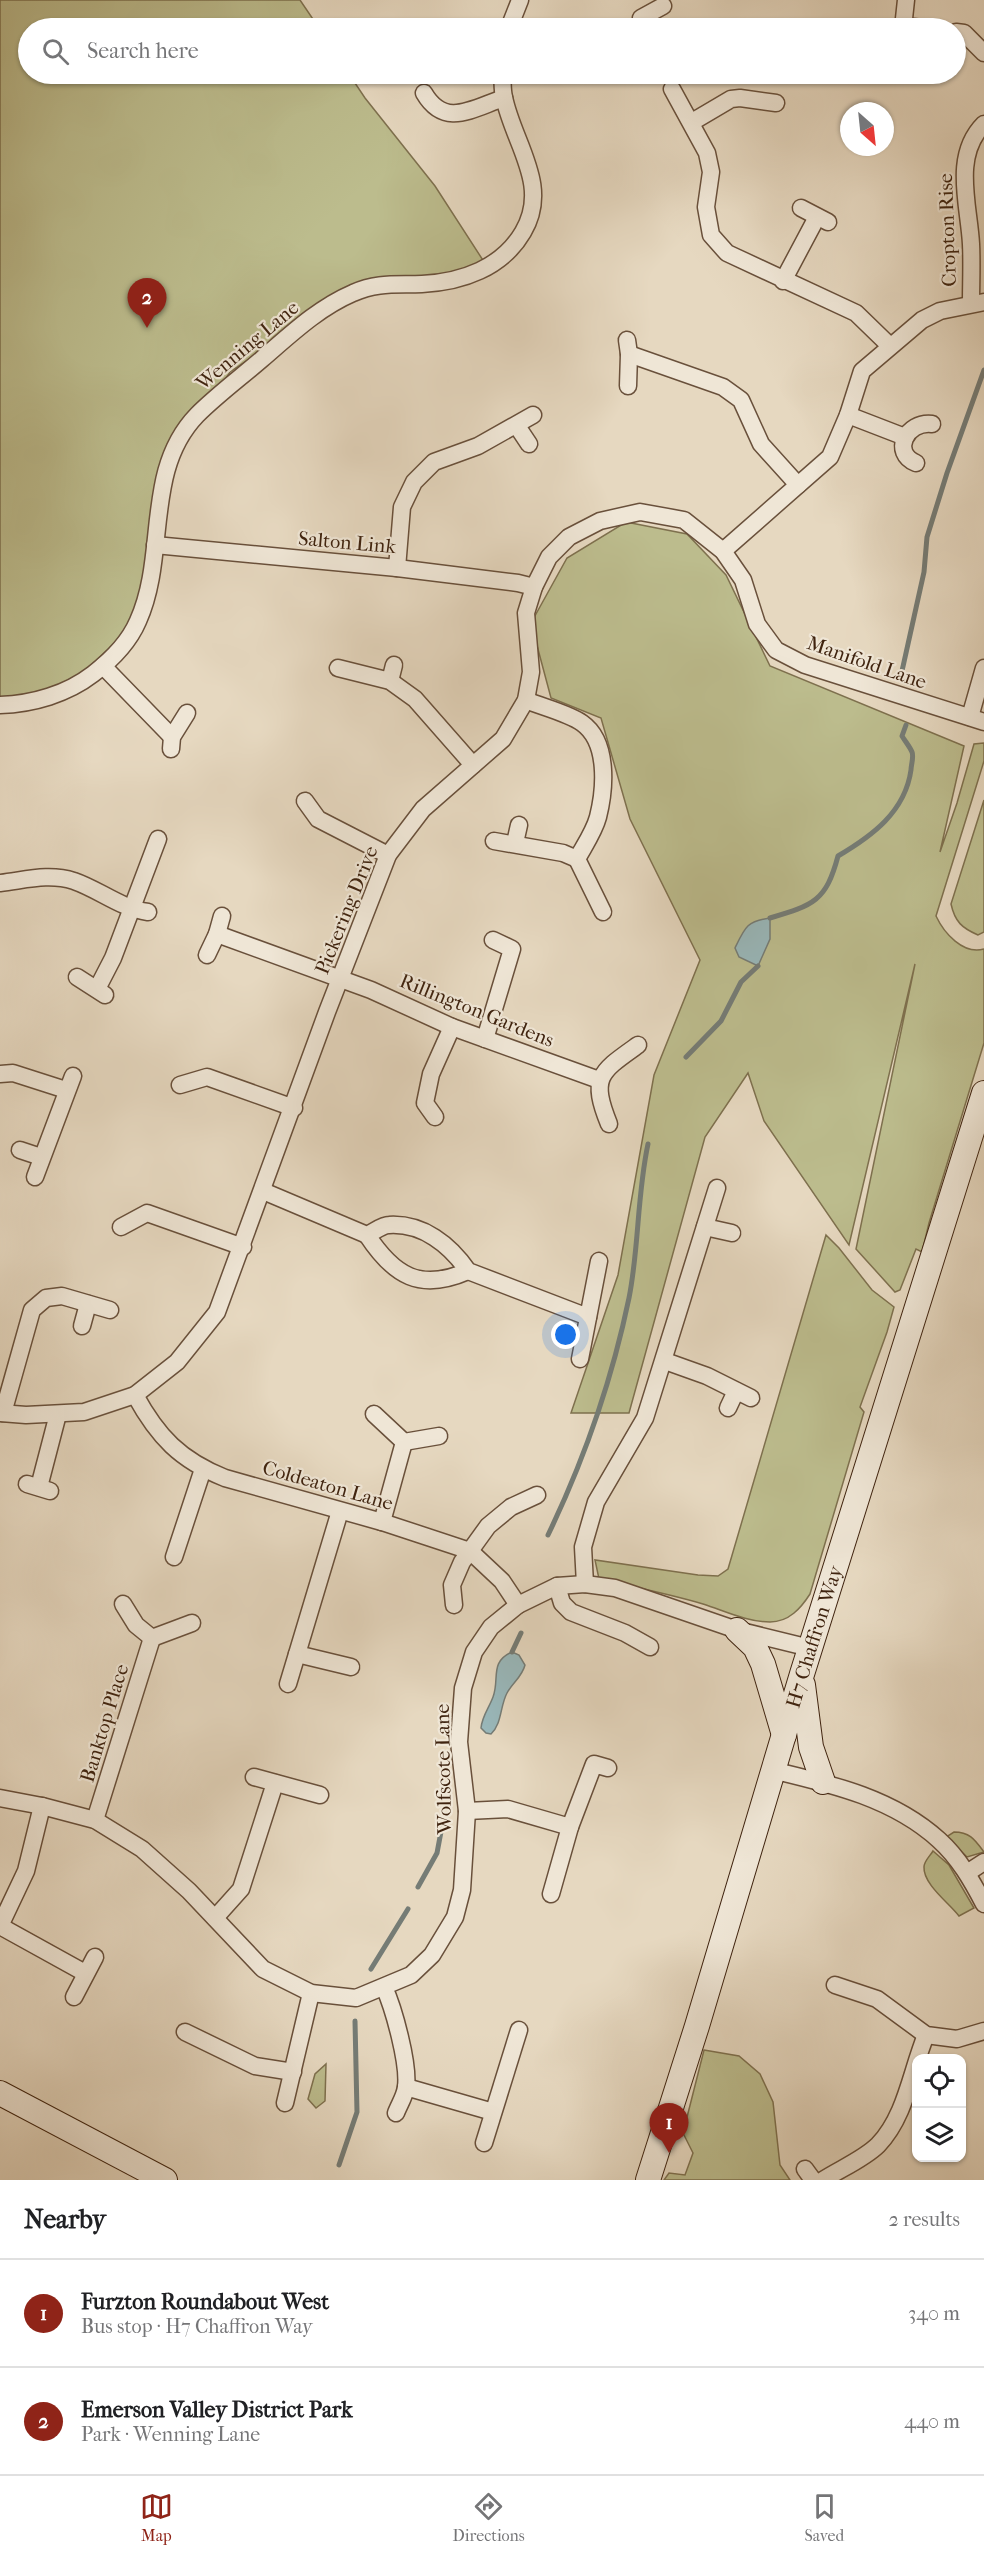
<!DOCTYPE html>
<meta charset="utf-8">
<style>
body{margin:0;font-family:"IM FELL French Canon",serif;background:#f6f6f6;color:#202124}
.controls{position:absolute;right:18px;bottom:18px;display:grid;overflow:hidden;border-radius:12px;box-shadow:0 2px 4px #0004}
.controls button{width:54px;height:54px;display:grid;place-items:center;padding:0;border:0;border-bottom:2px solid #e0e0e0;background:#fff;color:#202124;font:30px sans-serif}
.compass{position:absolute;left:840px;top:102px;width:54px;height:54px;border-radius:50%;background:#fff;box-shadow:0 2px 4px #0004;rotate:153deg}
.you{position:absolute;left:566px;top:1335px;width:21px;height:21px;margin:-15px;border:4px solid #fff;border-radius:50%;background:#1a73e8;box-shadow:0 0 0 9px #1a73e833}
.badge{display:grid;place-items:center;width:39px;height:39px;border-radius:50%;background:#8f2418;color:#fff;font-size:20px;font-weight:700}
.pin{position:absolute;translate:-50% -50px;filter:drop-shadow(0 2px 3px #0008)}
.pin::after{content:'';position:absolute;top:32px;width:21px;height:18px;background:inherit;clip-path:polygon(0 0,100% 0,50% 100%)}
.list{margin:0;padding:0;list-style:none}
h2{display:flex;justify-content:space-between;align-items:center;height:78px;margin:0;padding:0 24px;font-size:26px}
h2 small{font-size:20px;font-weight:400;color:#757577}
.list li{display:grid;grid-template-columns:39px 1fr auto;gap:18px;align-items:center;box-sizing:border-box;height:108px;padding:0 24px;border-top:2px solid #e0e0e0}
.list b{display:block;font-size:22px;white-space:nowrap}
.list p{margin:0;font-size:20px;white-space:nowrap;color:#757577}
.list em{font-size:20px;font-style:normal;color:#757577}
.icon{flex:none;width:33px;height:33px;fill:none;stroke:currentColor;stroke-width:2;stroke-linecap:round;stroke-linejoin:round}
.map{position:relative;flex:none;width:984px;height:2180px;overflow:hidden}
.search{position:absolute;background:#fff;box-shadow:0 2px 4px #0004;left:18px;right:18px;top:18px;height:66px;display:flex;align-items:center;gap:15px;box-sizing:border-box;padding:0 21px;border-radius:33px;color:#757577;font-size:22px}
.sheet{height:294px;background:#fff}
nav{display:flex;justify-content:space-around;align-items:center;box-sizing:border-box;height:84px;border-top:2px solid #e0e0e0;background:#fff;font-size:16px;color:#757577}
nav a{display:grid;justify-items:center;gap:3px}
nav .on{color:#8f2418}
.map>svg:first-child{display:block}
</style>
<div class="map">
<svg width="984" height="2180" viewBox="0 0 984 2180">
<rect width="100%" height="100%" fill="#e6d8c0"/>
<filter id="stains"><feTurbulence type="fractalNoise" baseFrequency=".00333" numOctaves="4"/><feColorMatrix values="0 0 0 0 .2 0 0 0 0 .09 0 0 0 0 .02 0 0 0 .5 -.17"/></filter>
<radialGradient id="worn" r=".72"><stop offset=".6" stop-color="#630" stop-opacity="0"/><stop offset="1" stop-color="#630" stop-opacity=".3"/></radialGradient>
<g fill="#bcbc8d" stroke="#7e704e" stroke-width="1.5">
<path d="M 0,0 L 300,0 L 319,28 L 28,28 L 28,74 L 349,74 L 365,98 L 435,186 L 488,268 L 423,284 L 363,282 L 230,372 L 169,465 L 138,621 L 74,681 L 0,705 Z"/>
<path d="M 626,522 L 687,534 L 726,575 L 770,666 L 964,746 L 940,852 L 957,803 L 974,744 L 984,743 L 984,761 L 936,916 C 944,933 963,955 984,949 L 984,1043 L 929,1223 L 922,1252 L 916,1249 L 900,1290 L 895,1292 L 856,1249 L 915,964 L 849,1245 L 764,1121 L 748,1073 L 705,1137 L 629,1413 L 571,1413 L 618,1275 L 654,1075 L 700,960 L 630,819 L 601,718 L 551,698 L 531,623 L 567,558 Z"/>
<path d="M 984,800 L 984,932 L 978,935 C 962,928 955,922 951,904 Z"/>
<path d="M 826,1235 L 839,1248 L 872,1290 L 894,1307 L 887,1332 L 860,1407 L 864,1412 L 810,1594 C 801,1608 789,1622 770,1622 C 747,1622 725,1611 703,1604 C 669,1594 634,1587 599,1579 L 595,1560 L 698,1575 L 718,1576 L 728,1569 Z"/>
<path d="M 954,1832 C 970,1832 975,1840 984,1852 L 967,1857 L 946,1837 Z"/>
<path d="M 933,1851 L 949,1865 L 974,1908 L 959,1916 C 949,1903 923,1884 924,1867 C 924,1861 930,1856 933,1851 Z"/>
<path d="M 704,2050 L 739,2056 L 760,2074 L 773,2102 L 780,2165 L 790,2180 L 664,2180 L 669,2173 L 685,2175 L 693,2153 L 683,2133 Z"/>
<path d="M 326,2064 L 325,2101 L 316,2108 L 308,2099 L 315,2074 Z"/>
</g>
<g fill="#99b8bb" stroke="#757c76" stroke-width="1.5">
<path d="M 770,918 L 770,939 L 758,966 L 739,957 L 735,948 C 745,927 747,921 770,918 Z"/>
<path d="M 512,1652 L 519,1655 L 525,1665 C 522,1677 513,1682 507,1693 C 500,1706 502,1724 491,1734 L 486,1733 L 481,1728 C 482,1716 489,1708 493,1697 C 500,1679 489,1662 512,1652 Z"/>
</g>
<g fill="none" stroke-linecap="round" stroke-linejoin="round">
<g stroke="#757c76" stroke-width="5">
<path d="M 902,671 L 924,572 L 927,537 L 947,473 L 984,370"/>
<path d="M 770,918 C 814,905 826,901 838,856 C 872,836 905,812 911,770 C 911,765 914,757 912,752 C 910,747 905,741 902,736 L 906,725"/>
<path d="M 686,1057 L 721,1021 L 741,982 L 758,966"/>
<path d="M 548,1535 C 584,1460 612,1380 629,1298 C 639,1248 637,1195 648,1144"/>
<path d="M 512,1652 L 521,1633"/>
<path d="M 418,1887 L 437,1853 L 443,1821"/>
<path d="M 371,1969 L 408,1909"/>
<path d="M 339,2165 L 357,2112 L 355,2021"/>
</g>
<g stroke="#69503b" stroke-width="19">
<g id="street">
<path d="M 641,18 L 663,6"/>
<path d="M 903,26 L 923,28"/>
<path d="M 509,28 L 520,0"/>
<path d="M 903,28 L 906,0"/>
<path d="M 956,32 L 964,33 L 984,53"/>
<path d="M 672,89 L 707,153 L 711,172 L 706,207 L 711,235 L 727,253 L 856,313 L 890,346"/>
<path d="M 424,93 C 445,129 473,108 504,98"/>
<path d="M 692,122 L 731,99 L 740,98 L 776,103"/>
<path d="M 801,208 L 828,222"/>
<path d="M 783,281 L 817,217"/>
<path d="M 971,304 C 971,284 972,264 971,244 C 969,205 952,156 984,124"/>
<path d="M 627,340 L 629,354 L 628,386"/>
<path d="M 629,354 L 723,387 L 741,400 L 761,444 L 798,485"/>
<path d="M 848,415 L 905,437"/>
<path d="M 517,426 L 529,444"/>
<path d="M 916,463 C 891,453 906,421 932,424"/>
<path d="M 155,545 L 397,568 L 518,583 L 534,587"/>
<path d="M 723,551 L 830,457 L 848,415 L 862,371 L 922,320 L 940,311 L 984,302"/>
<path d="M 397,568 L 402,507 L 414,482 L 434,462 L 478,446 L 533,415"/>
<path d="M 103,666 L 172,737"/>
<path d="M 338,668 L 390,681 L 415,699 L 473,765"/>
<path d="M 390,681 L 394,665"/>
<path d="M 0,705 C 33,704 67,694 93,674 C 110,661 129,642 138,621 C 168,555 143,471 197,415 C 217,395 240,378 262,359 C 290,335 318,308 353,293 C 377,282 397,285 422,284 C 462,282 502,268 523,232 C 551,185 513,143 504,97 C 502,89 503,81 502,74"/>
<path d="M 970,717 L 984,668"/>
<path d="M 171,749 L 172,737 L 187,713"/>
<path d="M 305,801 L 318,819 L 388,855"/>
<path d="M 494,841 L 563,853 L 577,859 C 584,846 594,832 598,817 C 605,789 609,742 582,723 C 568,713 542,707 526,700"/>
<path d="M 515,843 L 519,825"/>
<path d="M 577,859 L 603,912"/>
<path d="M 0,883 C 26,880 49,873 74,881 C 100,890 120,908 148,912"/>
<path d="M 217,934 L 371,990 L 452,1027 L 599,1080"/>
<path d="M 207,955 L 217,934 L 222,916"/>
<path d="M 77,977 L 105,995"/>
<path d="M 97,989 L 113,958 L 158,839"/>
<path d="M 485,1039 L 512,949 L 493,940"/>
<path d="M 0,1074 L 13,1073 L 66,1090"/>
<path d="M 180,1085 L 207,1077 L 294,1108"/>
<path d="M 435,1117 L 425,1103 L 431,1074 L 452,1027"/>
<path d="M 609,1124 C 590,1077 600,1072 638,1045"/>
<path d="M 20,1150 L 41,1157"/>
<path d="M 35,1177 L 73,1076"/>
<path d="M 263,1191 L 367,1235 C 374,1232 382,1225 389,1225 C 423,1223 450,1245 468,1271 L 588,1317"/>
<path d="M 121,1227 L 147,1213 L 243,1247"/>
<path d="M 705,1227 L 732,1233"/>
<path d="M 367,1235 C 394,1276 420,1292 468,1271"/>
<path d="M 82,1326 L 88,1304"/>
<path d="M 580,1359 L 599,1261"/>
<path d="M 665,1361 L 707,1376 L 751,1398"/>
<path d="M 135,1395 C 158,1437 180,1460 225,1478 L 382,1522 L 470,1551 L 502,1581 L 518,1605"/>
<path d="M 728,1408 L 736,1391"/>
<path d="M 0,1413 L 26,1415 L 84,1412 L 135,1395 L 177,1362 L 217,1312 L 327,1012 L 388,855 L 423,809 L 503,739 L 526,700 L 531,672 L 526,613 L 534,587 L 549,557 L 569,537 L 600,521 L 640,512 L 684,520 L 723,551 L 743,580 L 757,624 L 776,650 L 805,665 L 984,722"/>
<path d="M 3,1413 L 32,1310 L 46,1298 L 62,1296 L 110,1310"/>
<path d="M 374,1414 L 404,1442 L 439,1436"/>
<path d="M 27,1484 L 50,1491"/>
<path d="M 39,1487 L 58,1414"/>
<path d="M 382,1522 L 404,1442"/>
<path d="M 174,1557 L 203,1469"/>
<path d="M 585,1584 L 583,1547 L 596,1502 L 645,1418 L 717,1188"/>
<path d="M 557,1586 L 562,1603 L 571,1612 L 625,1633 L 650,1647"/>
<path d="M 123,1604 L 136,1625 L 152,1638 L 192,1623"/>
<path d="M 454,1605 L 452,1585 L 462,1562 L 488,1526 L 511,1507 L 537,1495"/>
<path d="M 297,1654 L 351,1667"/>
<path d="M 288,1684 L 340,1511"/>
<path d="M 772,1770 C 831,1784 893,1798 939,1840 C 959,1858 972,1881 984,1904"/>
<path d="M 254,1777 L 320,1795"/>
<path d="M 0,1798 L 42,1806 L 95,1820 L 142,1849 L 189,1891 L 263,1969 L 311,1993 L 356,1998 L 411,1975 L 432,1955 L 455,1917 L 462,1890 L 467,1811 L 459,1742 L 463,1688 L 474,1652 L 491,1627 L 518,1605 L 557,1586 L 585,1584 L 615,1588 L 737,1630 L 810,1648"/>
<path d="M 467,1811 L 508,1809 L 570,1827"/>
<path d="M 95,1820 L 152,1638"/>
<path d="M 967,1873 L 984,1862"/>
<path d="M 551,1894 L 570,1827 L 594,1764 L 608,1768"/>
<path d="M 215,1918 L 241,1889 L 275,1783"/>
<path d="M 0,1926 L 26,1871 L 42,1806"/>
<path d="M 0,1926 L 85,1973"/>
<path d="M 835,1985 L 877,1999 L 926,2035 L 957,2039 L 984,2031"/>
<path d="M 384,1987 C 394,2009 409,2064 406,2087 C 405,2096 399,2105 396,2113"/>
<path d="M 74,1997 L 95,1957"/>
<path d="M 185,2032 L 255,2066 L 293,2072"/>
<path d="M 406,2087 L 493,2112"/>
<path d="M 285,2103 L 311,1993"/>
<path d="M 484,2143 L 519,2030"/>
<path d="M 805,2169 L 813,2180"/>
<path d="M 823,2180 C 840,2169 864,2159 878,2145 C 906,2116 911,2071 926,2035"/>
</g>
</g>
<g stroke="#3f230f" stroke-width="26">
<g id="secondary">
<path d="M 737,1630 L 755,1647 L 763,1664 L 784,1735"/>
<path d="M 803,1685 L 811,1747 L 823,1782"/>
<path d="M 0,2093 L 165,2180"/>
<path id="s1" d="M 648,2180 L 697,2026 L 802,1674 L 984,1093"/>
</g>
</g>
<use href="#street" stroke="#efe6d6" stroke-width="16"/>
<use href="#secondary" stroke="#efe6d6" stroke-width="24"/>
</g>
<g text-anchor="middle" stroke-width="4.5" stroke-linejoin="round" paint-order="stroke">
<g font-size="20" fill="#3f230f" stroke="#efe6d6">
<text transform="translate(947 230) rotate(-92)" y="7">Cropton Rise</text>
<text transform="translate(247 345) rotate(-40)" y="7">Wenning Lane</text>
<text transform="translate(347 542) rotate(5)" y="7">Salton Link</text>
<text transform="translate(867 662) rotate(19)" y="7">Manifold Lane</text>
<text transform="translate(346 910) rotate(-68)" y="7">Pickering Drive</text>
<text transform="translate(477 1010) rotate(22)" y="7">Rillington Gardens</text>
<text transform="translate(328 1485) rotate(16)" y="7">Coldeaton Lane</text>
<text dy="7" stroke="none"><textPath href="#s1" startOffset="568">H7 Chaffron Way</textPath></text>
<text transform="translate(104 1723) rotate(-73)" y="7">Banktop Place</text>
<text transform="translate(443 1769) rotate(-91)" y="7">Wolfscote Lane</text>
</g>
</g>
<rect width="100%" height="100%" filter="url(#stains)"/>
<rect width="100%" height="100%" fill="url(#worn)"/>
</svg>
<div class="controls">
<button><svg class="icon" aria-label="locate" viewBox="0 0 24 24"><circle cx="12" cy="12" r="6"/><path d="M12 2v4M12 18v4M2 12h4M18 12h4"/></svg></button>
<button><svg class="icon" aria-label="layers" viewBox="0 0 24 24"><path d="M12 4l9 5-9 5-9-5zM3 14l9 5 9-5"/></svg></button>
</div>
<svg class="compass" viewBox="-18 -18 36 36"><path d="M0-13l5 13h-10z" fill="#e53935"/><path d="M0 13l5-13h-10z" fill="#757577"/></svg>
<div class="you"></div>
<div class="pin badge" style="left:669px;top:2153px">1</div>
<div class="pin badge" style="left:147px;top:328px">2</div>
<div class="search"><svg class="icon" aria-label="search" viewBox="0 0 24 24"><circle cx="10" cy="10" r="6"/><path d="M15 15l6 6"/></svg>Search here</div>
</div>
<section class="sheet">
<h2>Nearby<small>2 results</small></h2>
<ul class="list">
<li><span class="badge">1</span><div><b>Furzton Roundabout West</b><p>Bus stop · H7 Chaffron Way</p></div><em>340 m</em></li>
<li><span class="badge">2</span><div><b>Emerson Valley District Park</b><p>Park · Wenning Lane</p></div><em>440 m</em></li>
</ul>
</section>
<nav>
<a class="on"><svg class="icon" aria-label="map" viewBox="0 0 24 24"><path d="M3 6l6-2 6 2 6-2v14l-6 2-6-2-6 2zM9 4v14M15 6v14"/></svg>Map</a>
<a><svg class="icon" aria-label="directions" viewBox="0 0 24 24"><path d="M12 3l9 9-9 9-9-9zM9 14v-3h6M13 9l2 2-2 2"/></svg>Directions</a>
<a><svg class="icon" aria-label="saved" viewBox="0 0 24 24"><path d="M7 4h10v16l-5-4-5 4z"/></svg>Saved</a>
</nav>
